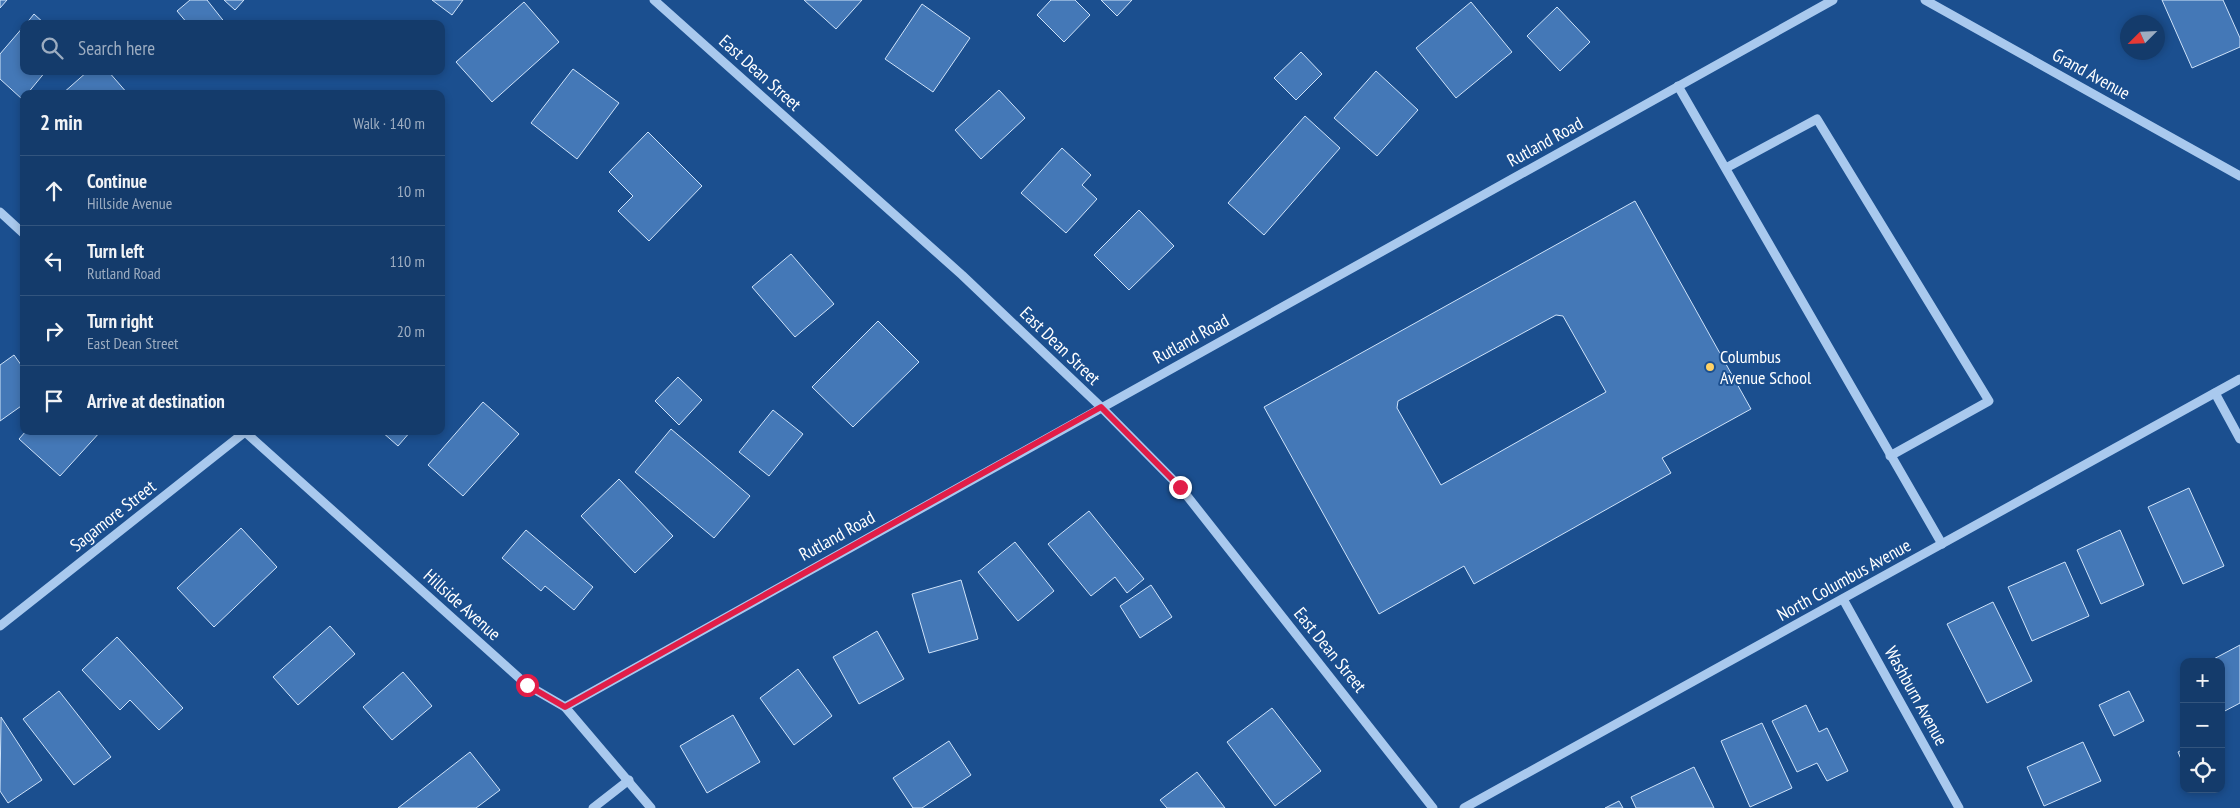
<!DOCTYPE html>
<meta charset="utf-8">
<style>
body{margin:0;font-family:"PT Sans Narrow",sans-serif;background:#1d4271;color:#f1f3f6}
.controls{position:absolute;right:15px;bottom:15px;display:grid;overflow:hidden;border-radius:10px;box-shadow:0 2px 8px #0003}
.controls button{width:45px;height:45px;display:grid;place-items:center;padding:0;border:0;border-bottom:1px solid #33557e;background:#143b6b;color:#f1f3f6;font:25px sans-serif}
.compass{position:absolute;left:2120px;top:15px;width:45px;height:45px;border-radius:50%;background:#143b6b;box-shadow:0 2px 8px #0003;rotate:246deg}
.stop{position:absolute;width:15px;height:15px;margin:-11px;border:4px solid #e11d48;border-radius:50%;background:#fff}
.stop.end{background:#e11d48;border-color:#fff;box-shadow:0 1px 5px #0008}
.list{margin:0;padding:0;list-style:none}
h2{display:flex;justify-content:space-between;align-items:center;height:65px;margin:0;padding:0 20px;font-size:21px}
h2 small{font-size:16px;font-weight:400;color:#9dadc1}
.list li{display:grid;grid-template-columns:32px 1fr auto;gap:15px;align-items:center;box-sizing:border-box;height:70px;padding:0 20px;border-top:1px solid #33557e}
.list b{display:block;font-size:19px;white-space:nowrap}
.list p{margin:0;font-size:16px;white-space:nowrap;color:#9dadc1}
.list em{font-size:16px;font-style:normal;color:#9dadc1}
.icon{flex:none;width:28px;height:28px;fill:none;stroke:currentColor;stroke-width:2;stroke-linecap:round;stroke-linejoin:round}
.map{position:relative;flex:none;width:2240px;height:808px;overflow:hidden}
.search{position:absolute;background:#143b6b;box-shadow:0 2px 8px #0003;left:20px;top:20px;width:425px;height:55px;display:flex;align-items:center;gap:12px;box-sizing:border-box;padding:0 18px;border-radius:10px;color:#9dadc1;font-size:19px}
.panel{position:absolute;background:#143b6b;box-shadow:0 2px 8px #0003;left:20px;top:90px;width:425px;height:345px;border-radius:10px}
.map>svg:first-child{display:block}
</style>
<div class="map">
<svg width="2240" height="808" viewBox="0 0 2240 808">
<rect width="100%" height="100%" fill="#1b4f8f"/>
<g fill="#4478b7" stroke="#cfe3fa" fill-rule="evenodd">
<path d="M 0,0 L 7,0 L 0,8 Z"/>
<path d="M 190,0 L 207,0 L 226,24 L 188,24 L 177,11 Z"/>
<path d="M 224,0 L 244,0 L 235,10 Z"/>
<path d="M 432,0 L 463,0 L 452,15 Z"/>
<path d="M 804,0 L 862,0 L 836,29 Z"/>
<path d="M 1051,0 L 1075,0 L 1090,15 L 1064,42 L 1037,15 Z"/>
<path d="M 1101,0 L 1132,0 L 1117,16 Z"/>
<path d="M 2162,0 L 2223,0 L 2240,38 L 2240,47 L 2192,68 Z"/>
<path d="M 524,2 L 559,42 L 492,102 L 456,62 Z"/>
<path d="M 1471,2 L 1512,52 L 1456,98 L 1416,48 Z"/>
<path d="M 922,4 L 970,38 L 933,92 L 885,59 Z"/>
<path d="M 1557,7 L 1590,42 L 1560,71 L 1527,36 Z"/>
<path d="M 34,14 L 45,24 L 26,24 Z"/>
<path d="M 24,26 L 24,71 L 46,71 L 27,94 L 24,94 L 22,99 L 0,79 L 0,54 Z"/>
<path d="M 1301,52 L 1322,74 L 1296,100 L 1274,78 Z"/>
<path d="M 573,69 L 619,103 L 577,159 L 531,123 Z"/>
<path d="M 88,71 L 108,71 L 128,94 L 62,94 Z"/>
<path d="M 1376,71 L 1418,110 L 1377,156 L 1334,118 Z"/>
<path d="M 999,90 L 1025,118 L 981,159 L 955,130 Z"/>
<path d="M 1305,116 L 1340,148 L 1264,235 L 1228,203 Z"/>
<path d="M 648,132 L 702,186 L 649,241 L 618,211 L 633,196 L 609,172 Z"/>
<path d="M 1062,148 L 1091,175 L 1082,185 L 1097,199 L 1066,233 L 1021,193 Z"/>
<path d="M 1635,201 L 1751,409 L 1662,458 L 1671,473 L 1474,584 L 1464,566 L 1379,614 L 1264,407 ZM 1556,315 L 1563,316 L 1606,392 L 1441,485 L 1397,408 L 1398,401 Z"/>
<path d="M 1139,210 L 1174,246 L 1129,290 L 1094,255 Z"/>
<path d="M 791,254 L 834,304 L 795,337 L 752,287 Z"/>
<path d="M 878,321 L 919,362 L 853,427 L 812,387 Z"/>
<path d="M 14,355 L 24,369 L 24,404 L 0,421 L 0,365 Z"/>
<path d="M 678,377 L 702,400 L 679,425 L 655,401 Z"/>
<path d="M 483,402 L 519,434 L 463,496 L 428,465 Z"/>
<path d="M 773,410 L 803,434 L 769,476 L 739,452 Z"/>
<path d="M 671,429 L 750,496 L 714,538 L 635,472 Z"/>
<path d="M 26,431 L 101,431 L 60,476 L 19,439 Z"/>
<path d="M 381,431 L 411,431 L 398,446 Z"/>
<path d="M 619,479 L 673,536 L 635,573 L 581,516 Z"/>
<path d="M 2189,488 L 2224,566 L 2183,584 L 2148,507 Z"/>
<path d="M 1089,511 L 1144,579 L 1127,593 L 1115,577 L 1091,596 L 1048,544 Z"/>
<path d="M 241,528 L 277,567 L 214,627 L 177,588 Z"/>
<path d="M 526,530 L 593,587 L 574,610 L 545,586 L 541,591 L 502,558 Z"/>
<path d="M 2120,530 L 2144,585 L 2101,604 L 2077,550 Z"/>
<path d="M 1015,542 L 1054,591 L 1018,621 L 978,572 Z"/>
<path d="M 2065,562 L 2089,616 L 2032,641 L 2008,587 Z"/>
<path d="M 961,580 L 978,639 L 929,653 L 912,594 Z"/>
<path d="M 1151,585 L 1172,617 L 1140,638 L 1120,606 Z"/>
<path d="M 1993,602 L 2032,681 L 1987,703 L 1947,624 Z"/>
<path d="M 330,626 L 355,654 L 298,705 L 273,677 Z"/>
<path d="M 877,631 L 904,679 L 859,704 L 833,657 Z"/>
<path d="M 117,637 L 183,708 L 159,730 L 130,700 L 120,710 L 82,670 Z"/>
<path d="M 2240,645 L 2240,703 L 2221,713 L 2221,662 L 2208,662 Z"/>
<path d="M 798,669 L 832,716 L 794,745 L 760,698 Z"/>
<path d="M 403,672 L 432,706 L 392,740 L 363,707 Z"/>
<path d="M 59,691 L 111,757 L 74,785 L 23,719 Z"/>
<path d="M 2129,691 L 2144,721 L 2114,736 L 2099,705 Z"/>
<path d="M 1806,705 L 1819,732 L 1827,728 L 1848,771 L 1827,781 L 1817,763 L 1797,772 L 1772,721 Z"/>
<path d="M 1272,708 L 1321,771 L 1275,806 L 1227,742 Z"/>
<path d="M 733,715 L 760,762 L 707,793 L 680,746 Z"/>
<path d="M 1,717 L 42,780 L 8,803 L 0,791 Z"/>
<path d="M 1762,723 L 1792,788 L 1750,807 L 1721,741 Z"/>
<path d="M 949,741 L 971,775 L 922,808 L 913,808 L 893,778 Z"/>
<path d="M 2083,742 L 2101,781 L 2044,806 L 2027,767 Z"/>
<path d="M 2184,749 L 2184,766 L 2178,752 Z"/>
<path d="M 470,752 L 500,790 L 476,808 L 398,808 Z"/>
<path d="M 1694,767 L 1714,808 L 1636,808 L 1631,797 Z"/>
<path d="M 1197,772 L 1225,808 L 1167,808 L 1160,800 Z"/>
<path d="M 1619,801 L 1623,808 L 1605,808 Z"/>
</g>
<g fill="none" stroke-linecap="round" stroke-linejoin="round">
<g stroke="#a9c9ee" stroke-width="9">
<path d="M 654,0 L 962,275 L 1101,407 L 1180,487 L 1433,808"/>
<path d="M 1925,0 L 2240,176"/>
<path d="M 1678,86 L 1942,544"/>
<path d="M 1726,168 L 1817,119 L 1989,401 L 1890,456"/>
<path d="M 0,212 L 24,234"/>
<path d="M 2215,393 L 2240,439"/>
<path d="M 244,431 L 527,685 L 565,707 L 651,808"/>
<path d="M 1843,599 L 1959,808"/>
<path d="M 0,626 L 245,432"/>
<path d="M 565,707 L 1833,0"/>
<path d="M 593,808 L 629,780"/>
<path d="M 1464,808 L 2240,379"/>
</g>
</g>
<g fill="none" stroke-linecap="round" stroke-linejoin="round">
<path stroke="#e11d48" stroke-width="6" d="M 527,685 L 565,707 L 1101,407 L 1180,487"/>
</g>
<circle fill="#ffd166" stroke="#1b4f8f" stroke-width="2" cx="1710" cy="367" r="5"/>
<g text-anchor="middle" stroke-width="4" stroke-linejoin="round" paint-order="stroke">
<g font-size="18" fill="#fff" stroke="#1b4f8f">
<text transform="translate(760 73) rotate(42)" y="6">East Dean Street</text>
<text transform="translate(2091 74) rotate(29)" y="6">Grand Avenue</text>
<text transform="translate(1545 142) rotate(-29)" y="6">Rutland Road</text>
<text transform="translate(1191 339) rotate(-29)" y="6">Rutland Road</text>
<text transform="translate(1060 346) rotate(44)" y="6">East Dean Street</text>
<text transform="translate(113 516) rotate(-38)" y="6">Sagamore Street</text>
<text transform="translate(837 536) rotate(-29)" y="6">Rutland Road</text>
<text transform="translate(1844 580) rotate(-29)" y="6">North Columbus Avenue</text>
<text transform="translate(462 605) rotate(42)" y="6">Hillside Avenue</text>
<text transform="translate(1330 650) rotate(51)" y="6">East Dean Street</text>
<text transform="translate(1916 696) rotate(61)" y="6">Washburn Avenue</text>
</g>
<g font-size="18" fill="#fff" stroke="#1b4f8f" text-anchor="start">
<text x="1720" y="363">Columbus<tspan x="1720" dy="21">Avenue School</tspan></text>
</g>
</g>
</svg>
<div class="controls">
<button>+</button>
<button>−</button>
<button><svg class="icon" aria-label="locate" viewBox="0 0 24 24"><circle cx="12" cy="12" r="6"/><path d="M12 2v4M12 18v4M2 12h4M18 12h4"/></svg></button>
</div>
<svg class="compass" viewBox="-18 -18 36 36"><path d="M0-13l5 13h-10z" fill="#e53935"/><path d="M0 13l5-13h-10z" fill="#9dadc1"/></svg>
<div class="stop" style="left:527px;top:685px"></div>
<div class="stop end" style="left:1180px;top:487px"></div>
<div class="search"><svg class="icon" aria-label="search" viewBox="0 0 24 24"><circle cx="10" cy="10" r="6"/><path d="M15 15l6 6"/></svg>Search here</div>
<section class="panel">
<h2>2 min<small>Walk · 140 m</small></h2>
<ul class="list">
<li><svg class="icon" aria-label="ahead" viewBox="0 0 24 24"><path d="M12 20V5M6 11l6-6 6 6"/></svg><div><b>Continue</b><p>Hillside Avenue</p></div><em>10 m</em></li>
<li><svg class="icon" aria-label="left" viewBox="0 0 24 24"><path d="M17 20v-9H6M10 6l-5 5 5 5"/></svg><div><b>Turn left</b><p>Rutland Road</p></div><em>110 m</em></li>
<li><svg class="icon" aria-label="right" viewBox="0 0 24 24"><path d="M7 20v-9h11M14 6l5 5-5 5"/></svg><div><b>Turn right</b><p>East Dean Street</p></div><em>20 m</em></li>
<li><svg class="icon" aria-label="arrive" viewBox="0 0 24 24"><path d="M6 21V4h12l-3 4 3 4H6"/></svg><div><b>Arrive at destination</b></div></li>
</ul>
</section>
</div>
